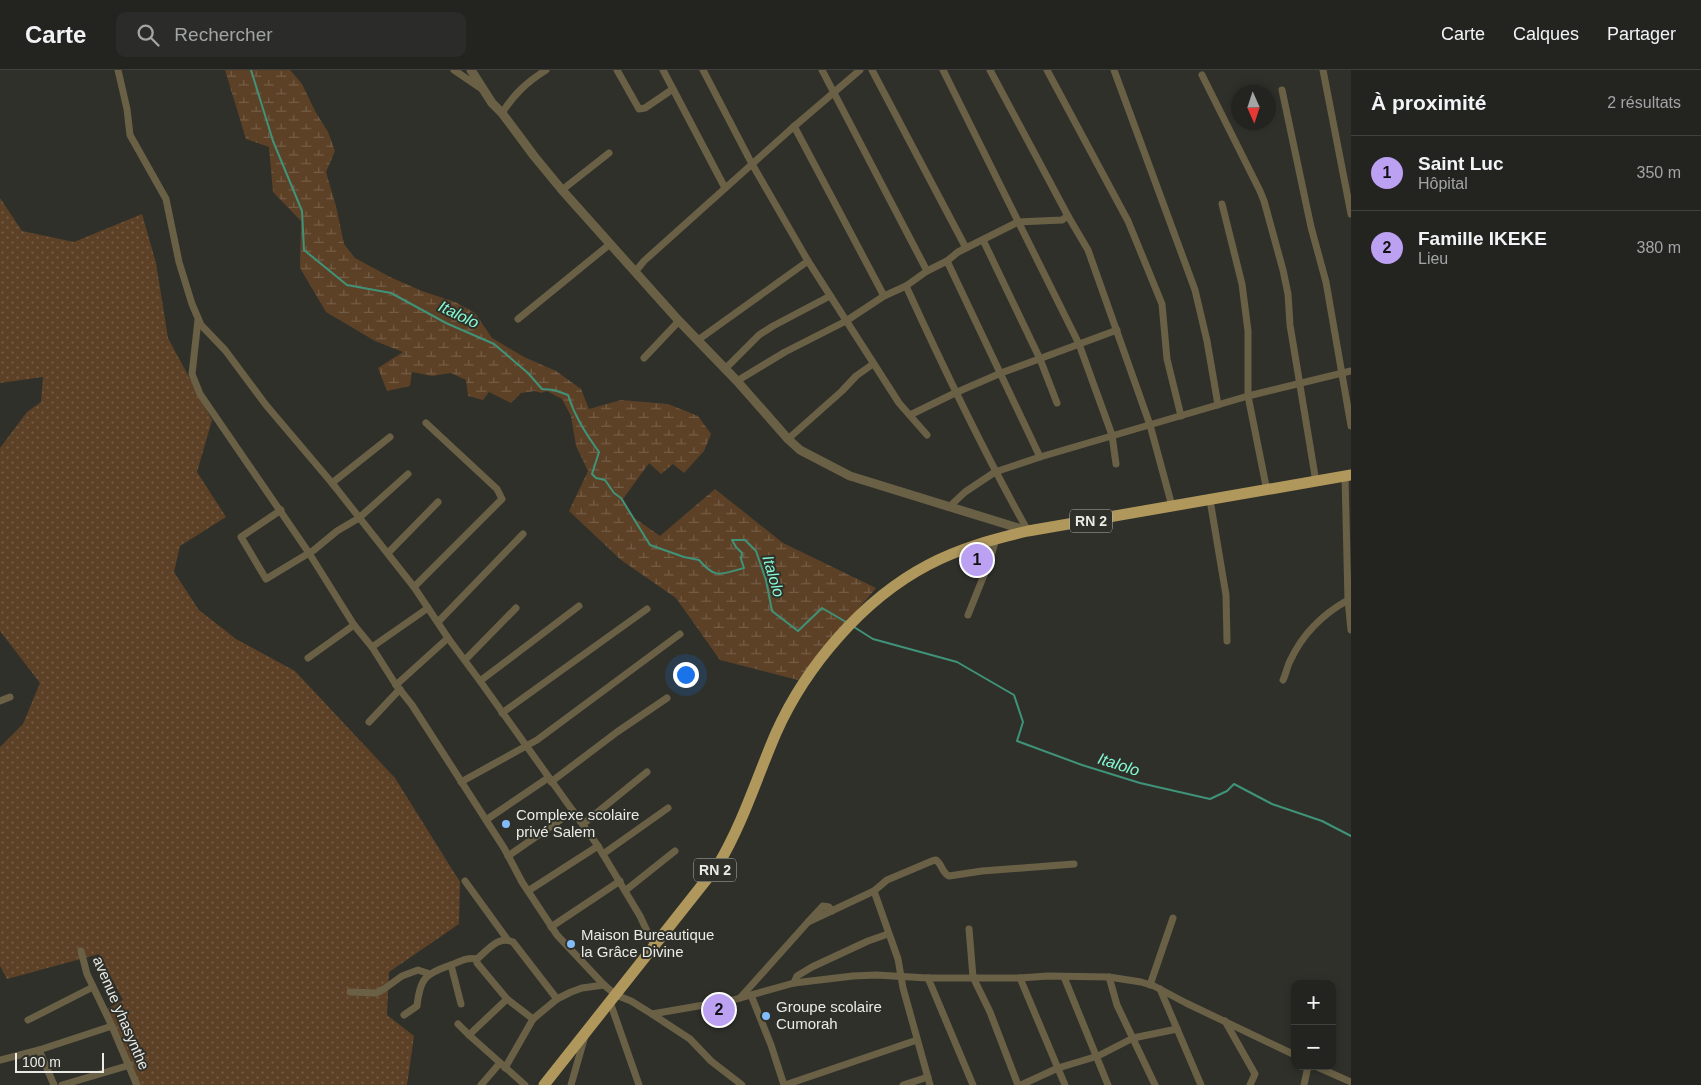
<!DOCTYPE html>
<html lang="fr">
<meta charset="utf-8">
<style>
body{margin:0;font-family:Arial,sans-serif;background:#2b2c29;color:#f1f3f6}
.controls{position:absolute;right:15px;bottom:15px;display:grid;overflow:hidden;border-radius:10px;box-shadow:0 2px 8px #0003}
.controls button{width:45px;height:45px;display:grid;place-items:center;padding:0;border:0;border-bottom:1px solid #40413e;background:#232420;color:#f1f3f6;font:25px sans-serif}
.compass{position:absolute;left:1231px;top:15px;width:45px;height:45px;border-radius:50%;background:#232420;box-shadow:0 2px 8px #0003;rotate:177deg}
.scale{position:absolute;left:15px;bottom:12px;width:89px;box-sizing:border-box;padding-left:5px;border:2px solid #eaebe7;border-top:0;font-size:14px;line-height:18px;white-space:nowrap;color:#eaebe7;-webkit-text-stroke:4px #2f302a;paint-order:stroke}
.you{position:absolute;left:685px;top:604px;width:18px;height:18px;margin:-12px;border:4px solid #fff;border-radius:50%;background:#1a73e8;box-shadow:0 0 0 8px #1a73e833}
.badge{display:grid;place-items:center;width:32px;height:32px;border-radius:50%;background:#bca0f2;color:#111;font-size:16px;font-weight:700}
.pin{position:absolute;translate:-50% -50%;border:2px solid #fff;box-shadow:0 1px 5px #0006}
.list{margin:0;padding:0;list-style:none}
h2{display:flex;justify-content:space-between;align-items:center;height:65px;margin:0;padding:0 20px;font-size:21px}
h2 small{font-size:16px;font-weight:400;color:#a3a4a5}
.list li{display:grid;grid-template-columns:32px 1fr auto;gap:15px;align-items:center;box-sizing:border-box;height:75px;padding:0 20px;border-top:1px solid #40413e}
.list b{display:block;font-size:19px;white-space:nowrap}
.list p{margin:0;font-size:16px;white-space:nowrap;color:#a3a4a5}
.list em{font-size:16px;font-style:normal;color:#a3a4a5}
.icon{flex:none;width:28px;height:28px;fill:none;stroke:currentColor;stroke-width:2;stroke-linecap:round;stroke-linejoin:round}
.map{position:relative;flex:none;width:1351px;height:1015px;overflow:hidden}
header{display:flex;align-items:center;gap:30px;box-sizing:border-box;height:70px;padding:0 25px;background:#232420;border-bottom:1px solid #40413e}
header strong{font-size:24px}
nav{display:flex;gap:28px;margin-inline-start:auto;font-size:18px}
.search{width:350px;height:45px;background:#2b2c29;display:flex;align-items:center;gap:12px;box-sizing:border-box;padding:0 18px;border-radius:10px;color:#a3a4a5;font-size:19px}
main{display:flex}
aside{flex:1;background:#232420}
.map>svg:first-child{display:block}
</style>
<header>
<strong>Carte</strong>
<div class="search"><svg class="icon" aria-label="search" viewBox="0 0 24 24"><circle cx="10" cy="10" r="6"/><path d="M15 15l6 6"/></svg>Rechercher</div>
<nav><a>Carte</a><a>Calques</a><a>Partager</a></nav>
</header>
<main>
<div class="map">
<svg width="1351" height="1015" viewBox="0 0 1351 1015">
<defs>
<pattern id="grass-dots" width="8" height="8" patternUnits="userSpaceOnUse" patternTransform="scale(1.25)"><rect width="8" height="8" fill="#5d4127"/><path d="M2 2h.1M6 6h.1" fill="none" stroke="#745d46" stroke-width="1.8" stroke-linecap="round"/></pattern>
<pattern id="wetland-marsh" width="20" height="14" patternUnits="userSpaceOnUse" patternTransform="scale(1.25)"><rect width="20" height="14" fill="#5d4127"/><path d="M1 5h8M5 5V1M11 12h8M15 12V8" fill="none" stroke="#745d46"/></pattern>
</defs>
<rect width="100%" height="100%" fill="#2f302a"/>
<path fill="url(#grass-dots)" d="M 0,128 L 22,161 L 74,172 L 142,144 L 156,193 L 168,268 L 212,350 L 197,402 L 226,447 L 180,476 L 174,502 L 199,540 L 236,569 L 295,601 L 395,708 L 460,812 L 459,854 L 389,902 L 387,945 L 414,966 L 407,1015 L 133,1015 L 102,942 L 123,930 L 99,884 L 7,909 L 0,896 L 0,677 L 23,654 L 40,613 L 0,561 L 0,378 L 27,342 L 41,332 L 43,307 L 0,313 Z"/>
<path fill="url(#wetland-marsh)" d="M 225,0 L 290,0 L 302,14 L 315,41 L 328,62 L 335,81 L 326,102 L 336,136 L 344,174 L 355,188 L 390,207 L 422,221 L 455,232 L 475,243 L 492,268 L 524,287 L 556,301 L 581,319 L 589,339 L 621,330 L 668,334 L 698,346 L 711,364 L 704,381 L 684,403 L 673,394 L 661,404 L 649,393 L 623,429 L 633,447 L 660,466 L 715,419 L 783,473 L 876,518 L 798,610 L 720,590 L 676,528 L 621,490 L 569,441 L 588,401 L 576,376 L 571,346 L 562,329 L 547,321 L 541,323 L 535,321 L 521,323 L 511,333 L 489,322 L 483,330 L 468,326 L 466,310 L 451,303 L 432,306 L 412,302 L 410,316 L 387,321 L 378,298 L 403,282 L 375,271 L 326,242 L 300,198 L 301,151 L 273,122 L 269,77 L 246,69 Z"/>
<g fill="none" stroke-linecap="round" stroke-linejoin="round">
<g stroke="#3f9379" stroke-width="2">
<path d="M 251,0 L 273,71 L 302,141 L 304,180 L 347,215 L 391,223 L 446,253 L 494,274 L 528,303 L 542,319 L 554,320 L 568,325 C 575,347 586,364 599,382 L 592,404 L 596,408 L 605,410 L 614,423 L 621,428 L 650,475 L 684,487 L 699,490 C 716,510 721,504 744,498 L 741,489 L 742,483 L 736,477 L 732,470 L 745,470 L 756,481 L 766,510 L 772,541 L 798,561 L 822,538 L 846,552"/>
<path d="M 854,557 L 873,569 L 957,592 L 1014,625 L 1023,652 L 1017,671 L 1082,695 L 1140,713 L 1210,729 L 1227,721 L 1234,714 L 1272,734 L 1322,751 L 1351,766"/>
</g>
<g stroke="#6a6046" stroke-width="7">
<path d="M 118,0 L 127,39 L 130,65 L 166,129 L 179,192 L 192,234 L 201,255 L 225,280 L 266,335 L 332,413 L 414,517 L 448,568 L 480,611 L 598,776 L 640,846 L 654,876"/>
<path d="M 454,0 L 482,19"/>
<path d="M 617,0 L 639,39 L 645,38 L 673,19"/>
<path d="M 663,0 L 725,118"/>
<path d="M 703,0 L 752,94 L 808,191 L 899,333 L 927,365"/>
<path d="M 822,0 L 927,201"/>
<path d="M 872,0 L 966,178"/>
<path d="M 943,0 L 1079,274 L 1112,365 L 1116,394"/>
<path d="M 990,0 L 1068,146 L 1088,180 L 1150,355 L 1172,436"/>
<path d="M 1047,0 L 1128,151 L 1162,234 L 1167,289 L 1181,346"/>
<path d="M 1114,0 L 1195,220 L 1207,271 L 1218,335"/>
<path d="M 1323,0 L 1351,144"/>
<path d="M 1202,5 L 1260,121 L 1264,131 L 1283,200 L 1288,224 L 1290,255 L 1316,412"/>
<path d="M 1282,20 L 1311,157 L 1326,212 L 1351,356"/>
<path d="M 502,43 C 514,24 527,12 546,0"/>
<path d="M 794,56 L 884,226"/>
<path d="M 562,120 L 609,83"/>
<path d="M 1222,134 L 1242,214 L 1248,261 L 1248,326 L 1267,421"/>
<path d="M 983,170 L 1040,289 L 1057,333"/>
<path d="M 947,191 L 1040,387"/>
<path d="M 635,202 L 644,191 L 790,60 L 860,0"/>
<path d="M 906,216 C 944,299 983,381 1028,461"/>
<path d="M 518,249 L 610,174"/>
<path d="M 198,250 L 192,304 L 200,324 L 309,483 L 354,555 L 372,577 L 396,615 L 412,635 L 504,778 L 522,812 L 557,865 L 604,915 L 616,925 L 631,931 L 652,944 L 733,930 L 794,913 L 853,906 L 876,905 L 928,908 L 1020,908 L 1048,906 L 1109,907 L 1141,912 L 1154,916 L 1186,933 L 1295,985"/>
<path d="M 698,270 L 808,191"/>
<path d="M 644,288 L 679,251"/>
<path d="M 725,299 L 759,265 L 773,256 L 830,226"/>
<path d="M 737,311 L 785,282 L 846,251 L 884,226 L 906,216 L 927,201 L 947,191 L 958,182 L 1018,152 L 1062,150 L 1068,146"/>
<path d="M 910,345 L 955,323 L 1001,303 L 1117,260"/>
<path d="M 788,369 L 842,321 L 856,306 L 873,294"/>
<path d="M 1345,406 L 1348,530 L 1351,560"/>
<path d="M 332,413 L 390,367"/>
<path d="M 1210,430 L 1226,525 L 1227,571"/>
<path d="M 949,437 L 965,422 L 995,402 L 1040,387 L 1248,326 L 1351,301"/>
<path d="M 281,440 L 241,467 L 266,509 L 314,480 L 337,461 L 359,448 L 408,404"/>
<path d="M 388,483 L 438,432"/>
<path d="M 414,517 L 502,429 L 497,419 L 426,353"/>
<path d="M 968,545 L 990,490 L 996,468"/>
<path d="M 438,552 L 523,464"/>
<path d="M 372,577 L 428,538"/>
<path d="M 308,588 L 354,555"/>
<path d="M 465,590 L 516,538"/>
<path d="M 1283,610 C 1286,604 1287,597 1290,591 C 1302,565 1323,544 1348,530"/>
<path d="M 480,611 L 579,536"/>
<path d="M 396,615 L 448,568"/>
<path d="M 0,631 L 10,627"/>
<path d="M 502,643 L 647,539"/>
<path d="M 369,652 L 400,619"/>
<path d="M 461,712 L 537,670 L 680,564"/>
<path d="M 551,712 L 617,662 L 667,628"/>
<path d="M 486,750 L 548,708"/>
<path d="M 583,754 L 647,702"/>
<path d="M 603,784 L 668,738"/>
<path d="M 508,786 L 573,741"/>
<path d="M 465,811 L 507,869"/>
<path d="M 626,820 L 675,781"/>
<path d="M 528,821 L 598,776"/>
<path d="M 874,821 L 898,889 L 903,918 L 930,1015"/>
<path d="M 809,851 L 823,836 L 829,837 L 832,841"/>
<path d="M 551,857 L 620,811"/>
<path d="M 969,859 L 973,907 L 990,942 L 1018,1015"/>
<path d="M 81,881 L 87,904 L 112,956 L 137,1015"/>
<path d="M 451,895 L 461,934"/>
<path d="M 1064,907 L 1108,1015"/>
<path d="M 1109,907 L 1117,935 L 1155,1015"/>
<path d="M 928,908 L 973,1015"/>
<path d="M 1020,908 L 1065,1015"/>
<path d="M 794,913 L 797,906 L 812,897 L 868,871 L 888,864"/>
<path d="M 1150,915 L 1173,848"/>
<path d="M 1160,919 L 1201,1015"/>
<path d="M 350,922 L 376,923 L 384,919 L 402,906 L 418,900 L 430,904"/>
<path d="M 751,925 L 771,975 L 784,1015"/>
<path d="M 740,928 L 808,852 L 874,821 L 887,810 L 932,791 L 936,790 C 942,794 942,803 949,806 L 982,801 L 1074,794"/>
<path d="M 507,929 L 477,893 L 477,889 C 488,880 498,865 513,872 L 557,929"/>
<path d="M 610,932 L 639,1015"/>
<path d="M 652,944 L 690,969 L 711,991 L 742,1015"/>
<path d="M 404,945 L 417,936 C 420,908 425,904 451,895 C 461,891 467,887 477,889"/>
<path d="M 28,950 L 93,917"/>
<path d="M 1225,951 L 1255,1004 L 1250,1015"/>
<path d="M 458,954 L 469,965 L 507,929 L 533,949"/>
<path d="M 469,965 L 525,1015"/>
<path d="M 39,980 L 112,956"/>
<path d="M 0,990 L 39,980 L 54,1015"/>
<path d="M 1315,996 L 1351,1012"/>
<path d="M 505,998 L 533,949 L 557,929 L 571,922 L 582,918 L 604,915"/>
<path d="M 62,1015 L 130,995"/>
<path d="M 481,1015 L 500,993"/>
<path d="M 571,1015 L 585,966"/>
<path d="M 785,1015 L 917,970"/>
<path d="M 903,1015 L 928,1007"/>
<path d="M 1021,1015 L 1058,998 L 1098,986 L 1133,968 L 1177,959"/>
<path d="M 1304,1015 L 1308,996"/>
</g>
<path stroke="#6a6046" stroke-width="9" d="M 471,0 L 492,33 L 502,43 L 534,86 L 562,120 L 679,251 L 737,311 L 788,369 L 800,380 L 850,406 L 1028,461"/>
<path stroke="#b0985c" stroke-width="11" d="M 544,1015 L 718,795 C 743,753 757,707 776,663 C 806,596 863,529 928,495 C 960,478 994,469 1028,461 L 1351,405"/>
</g>
<g fill="#83bcfb" stroke="#2f302a" stroke-width="2">
<circle cx="506" cy="754" r="5"/>
<circle cx="571" cy="874" r="5"/>
<circle cx="766" cy="946" r="5"/>
</g>
<g text-anchor="middle" stroke-width="4" stroke-linejoin="round" paint-order="stroke">
<g fill="#2f302a" stroke="#b2b3ae" stroke-width="1">
<rect x="1070" y="439.5" width="42" height="23" rx="4"/>
<rect x="694" y="788.5" width="42" height="23" rx="4"/>
</g>
<g font-size="14" font-weight="bold" fill="#eaebe7">
<text x="1091" y="456">RN 2</text>
<text x="715" y="805">RN 2</text>
</g>
<g font-size="15" fill="#eaebe7" stroke="#2f302a" text-anchor="start">
<text x="516" y="750">Complexe scolaire<tspan x="516" dy="17">privé Salem</tspan></text>
<text x="581" y="870">Maison Bureautique<tspan x="581" dy="17">la Grâce Divine</tspan></text>
<text x="776" y="942">Groupe scolaire<tspan x="776" dy="17">Cumorah</tspan></text>
</g>
<g font-size="15" fill="#eaebe7" stroke="#2f302a">
<text transform="translate(121 943) rotate(67)" y="5">avenue yhasynthe</text>
</g>
<g font-size="16" font-style="italic" fill="#85fbd5" stroke="#2f302a">
<text transform="translate(459 244) rotate(26)" y="6">Italolo</text>
<text transform="translate(774 506) rotate(74)" y="6">Italolo</text>
<text transform="translate(1119 694) rotate(18)" y="6">Italolo</text>
</g>
</g>
</svg>
<div class="controls">
<button>+</button>
<button>−</button>
</div>
<svg class="compass" viewBox="-18 -18 36 36"><path d="M0-13l5 13h-10z" fill="#e53935"/><path d="M0 13l5-13h-10z" fill="#a3a4a5"/></svg>
<div class="scale">100 m</div>
<div class="you"></div>
<div class="pin badge" style="left:977px;top:490px">1</div>
<div class="pin badge" style="left:719px;top:940px">2</div>
</div>
<aside>
<h2>À proximité<small>2 résultats</small></h2>
<ul class="list">
<li><span class="badge">1</span><div><b>Saint Luc</b><p>Hôpital</p></div><em>350 m</em></li>
<li><span class="badge">2</span><div><b>Famille IKEKE</b><p>Lieu</p></div><em>380 m</em></li>
</ul>
</aside>
</main>
